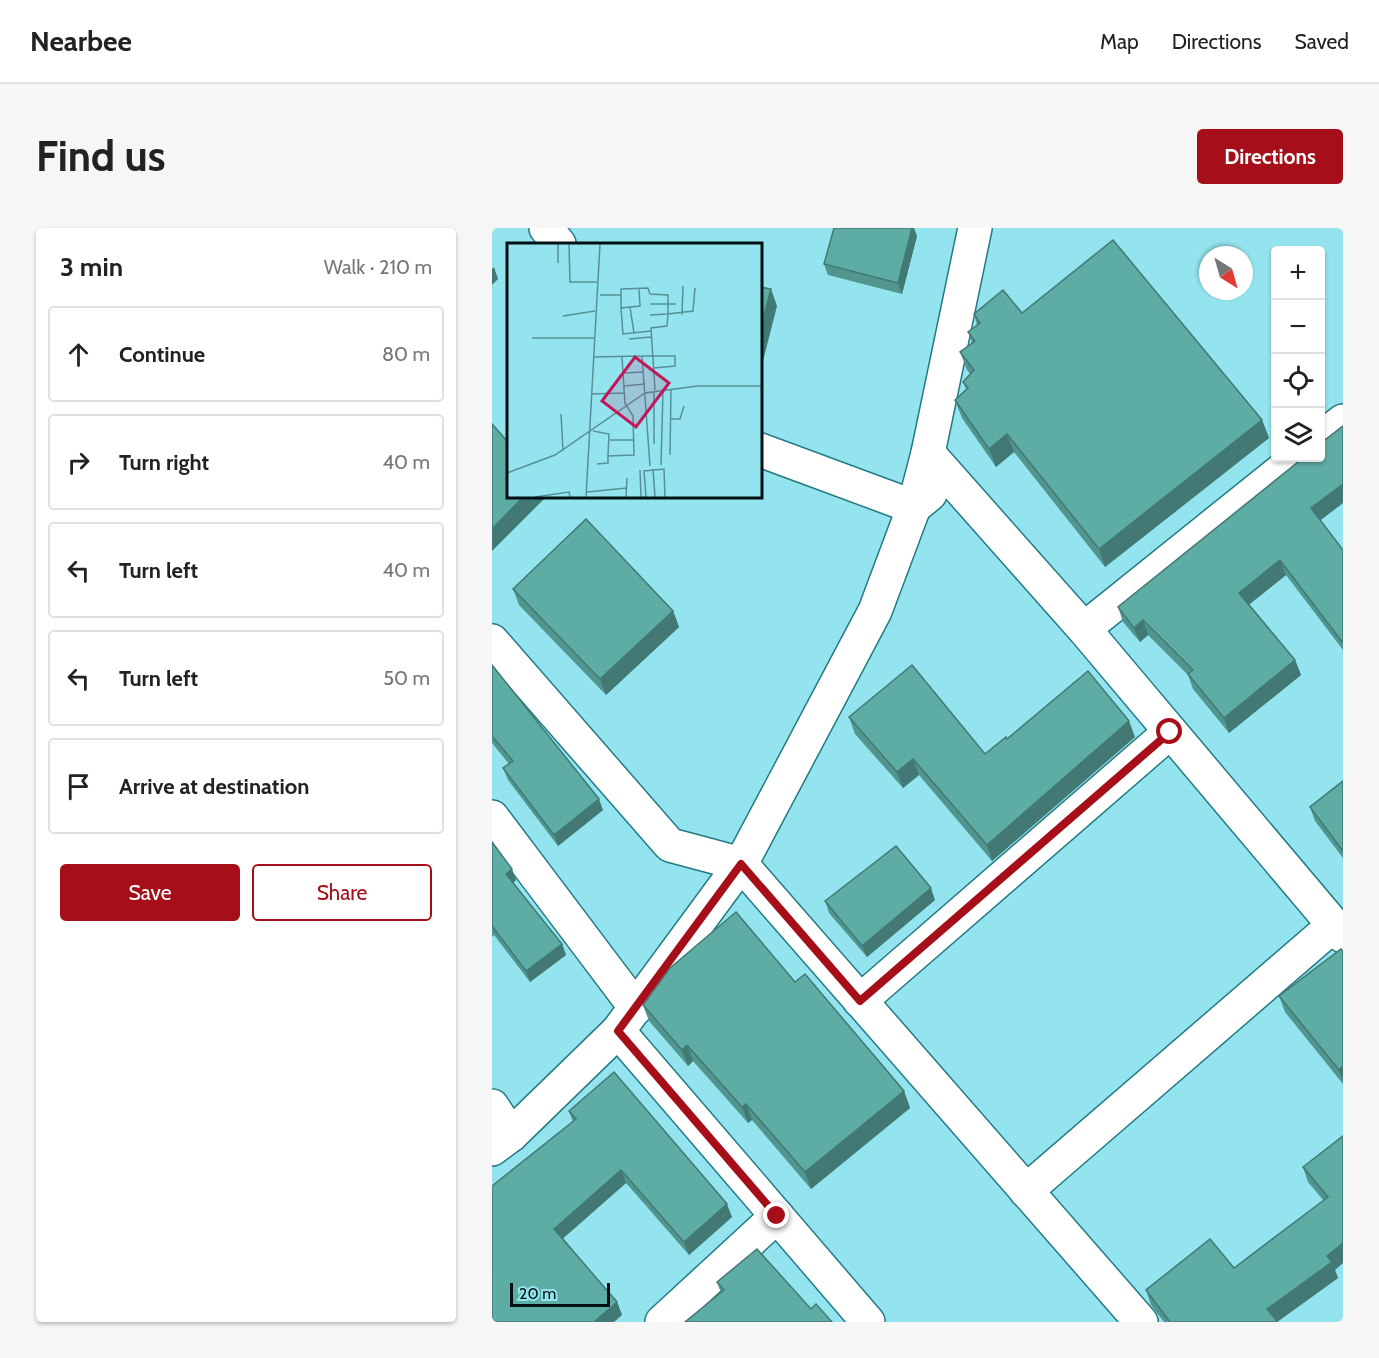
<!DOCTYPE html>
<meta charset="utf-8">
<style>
body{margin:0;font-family:Cabin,sans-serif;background:#f6f6f6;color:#222}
.controls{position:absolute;right:18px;top:18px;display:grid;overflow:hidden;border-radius:6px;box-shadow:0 2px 4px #0004}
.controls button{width:54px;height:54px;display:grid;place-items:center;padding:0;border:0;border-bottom:2px solid #e0e0e0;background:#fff;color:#222;font:30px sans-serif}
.compass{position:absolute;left:707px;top:18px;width:54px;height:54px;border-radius:50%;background:#fff;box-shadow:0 2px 4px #0004;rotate:143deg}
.scale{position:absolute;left:18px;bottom:15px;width:100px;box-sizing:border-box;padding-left:6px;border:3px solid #001114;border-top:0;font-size:16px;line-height:21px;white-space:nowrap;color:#001114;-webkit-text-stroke:4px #93e4ee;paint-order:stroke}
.stop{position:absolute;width:18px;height:18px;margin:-14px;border:4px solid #a60f19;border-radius:50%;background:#fff}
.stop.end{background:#a60f19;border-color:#fff;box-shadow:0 2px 6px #0008}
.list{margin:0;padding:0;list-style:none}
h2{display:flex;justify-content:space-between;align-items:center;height:78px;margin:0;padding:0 24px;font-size:26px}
h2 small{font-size:20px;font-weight:400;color:#767676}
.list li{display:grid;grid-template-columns:39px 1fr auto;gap:18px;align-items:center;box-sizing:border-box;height:96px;margin:0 12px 12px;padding:0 12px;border:2px solid #e0e0e0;border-radius:6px}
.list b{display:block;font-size:22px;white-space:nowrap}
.list em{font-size:20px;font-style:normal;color:#767676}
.actions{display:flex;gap:12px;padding:18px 24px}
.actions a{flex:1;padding:14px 0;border:2px solid #a60f19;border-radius:6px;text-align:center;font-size:21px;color:#a60f19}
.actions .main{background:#a60f19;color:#fff}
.icon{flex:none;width:33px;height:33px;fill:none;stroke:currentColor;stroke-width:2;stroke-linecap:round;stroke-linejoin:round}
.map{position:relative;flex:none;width:851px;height:1094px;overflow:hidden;border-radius:6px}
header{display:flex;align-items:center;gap:36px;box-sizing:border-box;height:84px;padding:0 30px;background:#fff;border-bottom:2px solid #e0e0e0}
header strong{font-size:28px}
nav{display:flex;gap:33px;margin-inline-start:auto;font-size:21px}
.intro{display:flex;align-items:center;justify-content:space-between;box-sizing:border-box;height:144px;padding:0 36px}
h1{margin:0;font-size:42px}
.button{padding:15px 27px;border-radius:6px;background:#a60f19;color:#fff;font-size:21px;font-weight:700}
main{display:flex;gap:36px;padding:0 36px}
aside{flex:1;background:#fff;border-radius:6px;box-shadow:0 2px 4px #0004}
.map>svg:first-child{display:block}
</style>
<header>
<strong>Nearbee</strong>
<nav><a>Map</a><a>Directions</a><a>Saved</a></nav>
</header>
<div class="intro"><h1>Find us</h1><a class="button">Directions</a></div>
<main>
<aside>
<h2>3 min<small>Walk · 210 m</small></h2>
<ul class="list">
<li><svg class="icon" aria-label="ahead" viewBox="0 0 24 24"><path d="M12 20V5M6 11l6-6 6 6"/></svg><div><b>Continue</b></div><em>80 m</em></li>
<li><svg class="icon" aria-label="right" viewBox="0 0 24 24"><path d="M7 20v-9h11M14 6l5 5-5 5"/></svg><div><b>Turn right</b></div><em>40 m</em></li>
<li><svg class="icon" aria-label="left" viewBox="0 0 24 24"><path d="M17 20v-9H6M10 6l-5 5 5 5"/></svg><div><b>Turn left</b></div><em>40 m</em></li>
<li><svg class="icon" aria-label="left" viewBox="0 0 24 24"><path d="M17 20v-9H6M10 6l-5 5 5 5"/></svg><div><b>Turn left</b></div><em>50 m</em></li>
<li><svg class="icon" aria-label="arrive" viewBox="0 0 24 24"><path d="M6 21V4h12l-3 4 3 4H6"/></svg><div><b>Arrive at destination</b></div></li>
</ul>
<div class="actions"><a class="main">Save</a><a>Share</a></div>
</aside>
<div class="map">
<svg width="851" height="1094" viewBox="0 0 851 1094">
<rect width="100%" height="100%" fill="#93e4ee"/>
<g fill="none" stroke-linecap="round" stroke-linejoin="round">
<g stroke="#247a84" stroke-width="36">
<g id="street">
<path d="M 54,0 L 67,16"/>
<path d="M 828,211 L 851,193"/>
<path d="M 268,222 L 422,279 L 438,266"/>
<path d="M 436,225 L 592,401 L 851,708"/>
<path d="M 592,401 L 805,230"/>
<path d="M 0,413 L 178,617 L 249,636 L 649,1094"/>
<path d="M 0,589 L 144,780"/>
<path d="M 368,773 L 678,504"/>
<path d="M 126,803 L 376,1094"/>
<path d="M 0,878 L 19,907"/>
<path d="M 0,921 L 19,907 L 126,803 L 249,636 L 383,383 L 422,279 L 436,225 L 483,0"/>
<path d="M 534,963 L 842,697"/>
<path d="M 170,1094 L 285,988"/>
</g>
</g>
<use href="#street" stroke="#fff" stroke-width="33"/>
</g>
<g fill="#51958e">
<path d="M 425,8 L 410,66 L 336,47 L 332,36 Z"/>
<path d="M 530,85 L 770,192 L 777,210 L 613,339 L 522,224 L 504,239 L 470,190 L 463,172 L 474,161 L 471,154 L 478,146 L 475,142 L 468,124 L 480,115 L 476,104 L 485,97 L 482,86 Z"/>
<path d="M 851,275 L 828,292 L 851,322 L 851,422 L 794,347 L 757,376 L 803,432 L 809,447 L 737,505 L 701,461 L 696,447 L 656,407 L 648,414 L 631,394 L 626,379 Z"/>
<path d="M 21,361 L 181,383 L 187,399 L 114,467 L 27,377 Z"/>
<path d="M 0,437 L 111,582 L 66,618 L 16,552 L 11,540 L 17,536 L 0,515 Z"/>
<path d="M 357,489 L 493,526 L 515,511 L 643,509 L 500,633 L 427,547 L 411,560 L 363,506 Z"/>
<path d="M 851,553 L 851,630 L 823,593 L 818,579 Z"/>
<path d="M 0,614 L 24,652 L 21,655 L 70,716 L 74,727 L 38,754 L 2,707 L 0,709 Z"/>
<path d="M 443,672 L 375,729 L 337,685 L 333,673 Z"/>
<path d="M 851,723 L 851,856 L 793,784 L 787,768 Z"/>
<path d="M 303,754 L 412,863 L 418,880 L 319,961 L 260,892 L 256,895 L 201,833 L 196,838 L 157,793 L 151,777 Z"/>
<path d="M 77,883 L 240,989 L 197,1027 L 134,955 L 71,1010 L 125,1074 L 130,1087 L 0,1094 L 81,894 Z"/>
<path d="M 851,908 L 843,1042 L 846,1050 L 785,1094 L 672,1094 L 659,1077 L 654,1062 L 742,1040 L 832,973 L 816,954 L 811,939 Z"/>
<path d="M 225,1054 L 319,1081 L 229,1065 Z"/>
</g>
<g fill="#427974">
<path d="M 420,0 L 422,0 L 425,8 L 410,66 L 406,55 Z"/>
<path d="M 2,39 L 6,51 L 0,57 L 0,41 Z"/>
<path d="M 279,61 L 285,78 L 270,137 L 268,133 L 268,102 Z"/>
<path d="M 770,192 L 777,210 L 613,339 L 607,321 Z"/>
<path d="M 515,206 L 522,224 L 504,239 L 497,221 Z"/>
<path d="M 851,256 L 851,275 L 825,295 L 819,280 Z"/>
<path d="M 32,268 L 55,268 L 0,323 L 0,301 Z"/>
<path d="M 788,332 L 794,347 L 753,380 L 747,365 Z"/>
<path d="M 181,383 L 187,399 L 114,467 L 108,451 Z"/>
<path d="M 651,392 L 656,407 L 648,414 L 642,400 Z"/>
<path d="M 803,432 L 809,447 L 737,505 L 732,490 Z"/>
<path d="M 637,493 L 643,509 L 500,633 L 495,617 Z"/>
<path d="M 421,531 L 427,547 L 411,560 L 405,544 Z"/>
<path d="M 107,571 L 111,582 L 66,618 L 62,607 Z"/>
<path d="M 20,641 L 24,652 L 18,657 L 14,646 Z"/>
<path d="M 439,660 L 443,672 L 375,729 L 370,718 Z"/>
<path d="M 70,716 L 74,727 L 38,754 L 34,743 Z"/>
<path d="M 195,817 L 201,833 L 196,838 L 190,822 Z"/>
<path d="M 851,838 L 851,853 L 847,842 Z"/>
<path d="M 412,863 L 418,880 L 319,961 L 313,944 Z"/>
<path d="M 254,876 L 260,892 L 256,895 L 250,879 Z"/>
<path d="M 129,942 L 134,955 L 67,1014 L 62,1001 Z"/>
<path d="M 235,976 L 240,989 L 197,1027 L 192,1014 Z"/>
<path d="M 851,1015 L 851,1035 L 843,1042 L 846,1050 L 785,1094 L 780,1094 L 775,1081 L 835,1028 Z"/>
<path d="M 125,1074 L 130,1087 L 122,1094 L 102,1094 Z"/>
</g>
<g fill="#5eada5" stroke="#427974" stroke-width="1.5">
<path d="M 342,0 L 420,0 L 406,55 L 332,36 Z"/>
<path d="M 621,12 L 770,192 L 607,321 L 515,206 L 497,221 L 463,172 L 476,160 L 471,154 L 482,142 L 468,124 L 483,113 L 476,104 L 488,95 L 482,86 L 511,62 L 530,85 Z"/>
<path d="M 268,59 L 279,61 L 268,102 Z"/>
<path d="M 0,196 L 16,214 L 16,268 L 32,268 L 0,301 Z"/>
<path d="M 851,198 L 851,256 L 819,280 L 851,322 L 851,415 L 788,332 L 747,365 L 803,432 L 732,490 L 696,446 L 701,442 L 651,392 L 642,400 L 626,379 L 811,230 L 828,230 L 828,213 L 834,211 Z"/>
<path d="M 94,291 L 181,383 L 108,451 L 21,361 Z"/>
<path d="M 0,437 L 107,571 L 62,607 L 11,540 L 21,533 L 0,508 Z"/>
<path d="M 420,437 L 493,526 L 514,509 L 515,511 L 596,443 L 637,493 L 495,617 L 421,531 L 405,544 L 357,489 Z"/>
<path d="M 851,553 L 851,623 L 818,579 Z"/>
<path d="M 0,614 L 20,641 L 14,646 L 70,716 L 34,743 L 0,698 Z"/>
<path d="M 404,618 L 439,660 L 370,718 L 333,673 Z"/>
<path d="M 244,684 L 303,754 L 313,746 L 412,863 L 313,944 L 254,876 L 250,879 L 195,817 L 190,822 L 151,777 L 178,740 Z"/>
<path d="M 849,721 L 851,723 L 851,838 L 847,842 L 787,768 Z"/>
<path d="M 122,844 L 235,976 L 192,1014 L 129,942 L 62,1001 L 125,1074 L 102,1094 L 0,1094 L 0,958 L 84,891 L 77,883 Z"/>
<path d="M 851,908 L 851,1015 L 835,1028 L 840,1034 L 775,1081 L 785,1093 L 784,1094 L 678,1094 L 654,1062 L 718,1011 L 742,1040 L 836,969 L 811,939 Z"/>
<path d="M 265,1021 L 319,1081 L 324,1076 L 340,1094 L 193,1094 L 232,1062 L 225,1054 Z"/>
</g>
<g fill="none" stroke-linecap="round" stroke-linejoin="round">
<path stroke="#a60f19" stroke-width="8" d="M 285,988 L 126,803 L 249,636 L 368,773 L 678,504"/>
</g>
<g transform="translate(15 15)">
<rect width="255" height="255" fill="#93e4ee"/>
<path fill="none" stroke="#589097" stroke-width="1.5" d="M 62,1 L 63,39 L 90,39M 51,20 L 51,1M 132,45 L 133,63 L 114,65 L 116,91 L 144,88M 93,52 L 114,52M 143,61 L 169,61M 123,64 L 127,90M 114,65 L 114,46 L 141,45 L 143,51 L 161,52 L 161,71 L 143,72M 175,72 L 176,43M 56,73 L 88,68M 25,95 L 87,95M 122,96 L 144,94M 135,113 L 168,113 L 168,123 L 147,125M 86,114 L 135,113 L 143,223M 115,114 L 118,161M 116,130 L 137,129M 117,143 L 138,141M 148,147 L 144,85 L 160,83 L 161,71 L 186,68 L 188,45M 85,151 L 117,150M 54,171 L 56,208M 164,176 L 173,176 L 177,163M 86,188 L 102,191 L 101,213 L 127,212 L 126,173 L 118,160M 103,197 L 127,197M 147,201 L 147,148M 163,212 L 164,146M 90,221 L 101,220 L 101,213M 154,222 L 156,147M 146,226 L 148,254M 133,227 L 134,254M 0,230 L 48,212 L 138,150 L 190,143 L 255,143M 80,249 L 120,245M 28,254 L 62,249 L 63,254M 79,254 L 93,1M 119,254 L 120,235M 139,254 L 137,228 L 157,226 L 158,254"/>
<path fill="#c2185b" fill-opacity="0.15" stroke="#c2185b" stroke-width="3" d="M 128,114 L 162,140 L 129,184 L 95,158 Z"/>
<rect width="255" height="255" fill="none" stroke="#001114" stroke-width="3"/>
</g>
</svg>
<div class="controls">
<button>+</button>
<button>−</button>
<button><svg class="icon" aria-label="locate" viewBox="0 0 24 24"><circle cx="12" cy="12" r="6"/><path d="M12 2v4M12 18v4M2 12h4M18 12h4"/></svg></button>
<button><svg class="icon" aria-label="layers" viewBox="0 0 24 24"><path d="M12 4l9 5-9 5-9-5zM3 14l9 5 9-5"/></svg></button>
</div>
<svg class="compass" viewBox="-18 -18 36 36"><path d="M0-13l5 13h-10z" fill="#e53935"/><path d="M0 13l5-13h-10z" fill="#767676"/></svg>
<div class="scale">20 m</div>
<div class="stop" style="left:678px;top:504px"></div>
<div class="stop end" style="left:285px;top:988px"></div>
</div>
</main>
